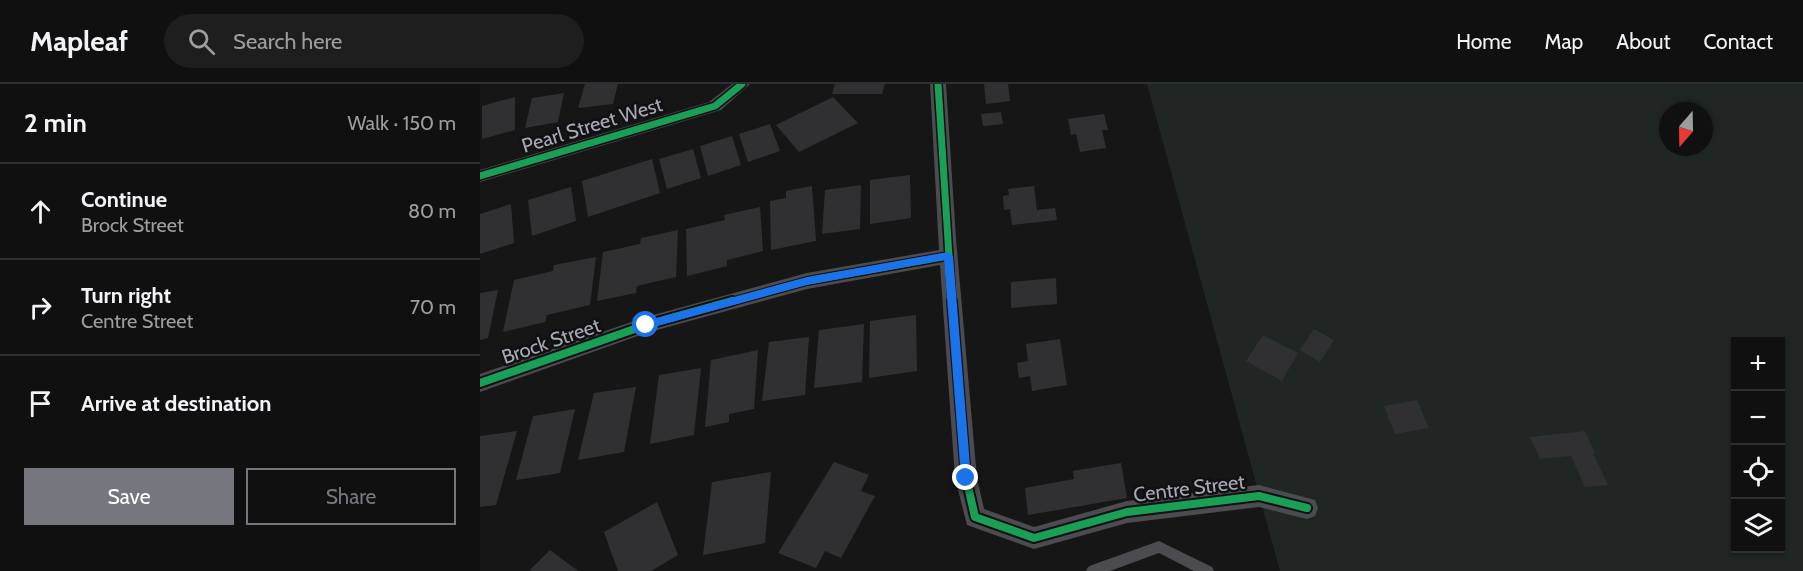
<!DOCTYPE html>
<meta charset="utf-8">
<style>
body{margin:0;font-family:Cabin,sans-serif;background:#1e1e1e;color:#f1f3f6}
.controls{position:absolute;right:18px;bottom:18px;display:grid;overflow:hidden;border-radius:0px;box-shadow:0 2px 4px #0004}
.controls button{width:54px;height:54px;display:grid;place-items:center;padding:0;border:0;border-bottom:2px solid #303030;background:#101010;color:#f1f3f6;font:30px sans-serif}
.compass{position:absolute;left:1179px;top:18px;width:54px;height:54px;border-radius:50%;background:#101010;box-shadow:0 2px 4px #0004;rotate:200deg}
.stop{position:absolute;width:18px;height:18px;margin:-14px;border:4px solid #1a73e8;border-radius:50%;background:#fff}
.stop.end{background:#1a73e8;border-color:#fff;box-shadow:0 2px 6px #0008}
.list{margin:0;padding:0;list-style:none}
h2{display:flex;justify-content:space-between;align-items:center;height:78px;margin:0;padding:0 24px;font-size:26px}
h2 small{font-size:20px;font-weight:400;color:#9c9d9f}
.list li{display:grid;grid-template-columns:39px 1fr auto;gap:18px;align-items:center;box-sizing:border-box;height:96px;padding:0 24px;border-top:2px solid #303030}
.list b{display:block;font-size:22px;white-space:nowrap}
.list p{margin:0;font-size:20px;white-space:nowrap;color:#9c9d9f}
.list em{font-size:20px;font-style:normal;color:#9c9d9f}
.actions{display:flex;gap:12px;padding:18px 24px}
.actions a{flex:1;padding:14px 0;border:2px solid #76767e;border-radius:0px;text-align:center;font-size:21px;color:#76767e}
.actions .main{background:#76767e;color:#fff}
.icon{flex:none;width:33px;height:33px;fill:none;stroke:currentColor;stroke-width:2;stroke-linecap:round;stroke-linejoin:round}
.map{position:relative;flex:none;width:1323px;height:487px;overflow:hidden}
header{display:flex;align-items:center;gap:36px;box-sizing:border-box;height:84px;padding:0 30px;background:#101010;border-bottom:2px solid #303030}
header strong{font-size:28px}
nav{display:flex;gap:33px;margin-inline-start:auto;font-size:21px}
.search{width:420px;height:54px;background:#1e1e1e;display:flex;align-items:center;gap:15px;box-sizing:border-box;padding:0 21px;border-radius:33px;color:#9c9d9f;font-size:22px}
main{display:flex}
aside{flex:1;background:#101010}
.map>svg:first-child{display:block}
</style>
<header>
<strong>Mapleaf</strong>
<div class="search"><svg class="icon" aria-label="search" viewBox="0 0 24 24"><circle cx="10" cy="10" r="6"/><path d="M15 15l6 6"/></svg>Search here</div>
<nav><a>Home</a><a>Map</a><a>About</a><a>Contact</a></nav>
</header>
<main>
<aside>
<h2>2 min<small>Walk · 150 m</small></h2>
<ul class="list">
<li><svg class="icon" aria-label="ahead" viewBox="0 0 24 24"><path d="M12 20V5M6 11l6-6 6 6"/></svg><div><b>Continue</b><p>Brock Street</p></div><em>80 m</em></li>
<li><svg class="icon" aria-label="right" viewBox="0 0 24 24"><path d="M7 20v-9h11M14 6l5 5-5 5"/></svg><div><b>Turn right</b><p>Centre Street</p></div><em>70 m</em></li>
<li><svg class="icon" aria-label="arrive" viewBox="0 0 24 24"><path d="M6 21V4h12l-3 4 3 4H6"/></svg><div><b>Arrive at destination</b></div></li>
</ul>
<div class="actions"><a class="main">Save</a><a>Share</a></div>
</aside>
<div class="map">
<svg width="1323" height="487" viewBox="0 0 1323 487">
<rect width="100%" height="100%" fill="#161616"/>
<path fill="#202623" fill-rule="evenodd" d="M 667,0 L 1323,0 L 1323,487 L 800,487 ZM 1188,27 L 1224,27 L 1224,63 L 1188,63 ZM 1256,258 L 1300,258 L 1300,464 L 1256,464 Z"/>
<g fill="#303032">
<path d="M 105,0 L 138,0 L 133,20 L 98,24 Z"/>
<path d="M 355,0 L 405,0 L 402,10 L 352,10 Z"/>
<path d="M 504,0 L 528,0 L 530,17 L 506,20 Z"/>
<path d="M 84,9 L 78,38 L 45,44 L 52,14 Z"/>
<path d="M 35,13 L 35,46 L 2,55 L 2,22 Z"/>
<path d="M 353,13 L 378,39 L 319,68 L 296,41 Z"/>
<path d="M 521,28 L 523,40 L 503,42 L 501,30 Z"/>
<path d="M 624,30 L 628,46 L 622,46 L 626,64 L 600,68 L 596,50 L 591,51 L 588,35 Z"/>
<path d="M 290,40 L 300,67 L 268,78 L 259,50 Z"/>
<path d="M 252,52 L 261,81 L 228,92 L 220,62 Z"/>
<path d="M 213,65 L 221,94 L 187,105 L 179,75 Z"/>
<path d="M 172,75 L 180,109 L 108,133 L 102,97 Z"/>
<path d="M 430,91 L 431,134 L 390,140 L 390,96 Z"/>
<path d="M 381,101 L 380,145 L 342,150 L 345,106 Z"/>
<path d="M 332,102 L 336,157 L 291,166 L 290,117 L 306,114 L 306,107 Z"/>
<path d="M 554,102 L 557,126 L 575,124 L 577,136 L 532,141 L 530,125 L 524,126 L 523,112 L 529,111 L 528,105 Z"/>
<path d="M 91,103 L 96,137 L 52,152 L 48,116 Z"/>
<path d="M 31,120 L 34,159 L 0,170 L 0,130 Z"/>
<path d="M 280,123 L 283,167 L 247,176 L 247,182 L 207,192 L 206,145 L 245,136 L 244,131 Z"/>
<path d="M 198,146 L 196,193 L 157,202 L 156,209 L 117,217 L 123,168 L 160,160 L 161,154 Z"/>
<path d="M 116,173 L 110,221 L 67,231 L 65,238 L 23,248 L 34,196 L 73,187 L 74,181 Z"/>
<path d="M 576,194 L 577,220 L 531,224 L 531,198 Z"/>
<path d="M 18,206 L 8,254 L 0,256 L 0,209 Z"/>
<path d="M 436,231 L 437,287 L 389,294 L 390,237 Z"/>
<path d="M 384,240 L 382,298 L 334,304 L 339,246 Z"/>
<path d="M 834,245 L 854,256 L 840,278 L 820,266 Z"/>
<path d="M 783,251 L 818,269 L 802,297 L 766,277 Z"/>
<path d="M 329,253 L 325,311 L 282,317 L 289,258 Z"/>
<path d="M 580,255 L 587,301 L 552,307 L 550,292 L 539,294 L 537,279 L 548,277 L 546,260 Z"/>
<path d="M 278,266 L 274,325 L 249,330 L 249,338 L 225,343 L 231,276 Z"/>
<path d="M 221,284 L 214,351 L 170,360 L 179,291 Z"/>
<path d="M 156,303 L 144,368 L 98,376 L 114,309 Z"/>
<path d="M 937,316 L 949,344 L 915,350 L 904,322 Z"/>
<path d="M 95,325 L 80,389 L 36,396 L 53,332 Z"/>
<path d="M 37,347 L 16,421 L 0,423 L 0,352 Z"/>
<path d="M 1105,347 L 1115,369 L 1113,369 L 1128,401 L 1105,403 L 1091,372 L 1060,375 L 1050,353 Z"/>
<path d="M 354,378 L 389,391 L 381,407 L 395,412 L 361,474 L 345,467 L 336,484 L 298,469 Z"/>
<path d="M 641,379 L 647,414 L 548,431 L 545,404 L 594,395 L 593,387 Z"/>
<path d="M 291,388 L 285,459 L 223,471 L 232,398 Z"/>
<path d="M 177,418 L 198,471 L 171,487 L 138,487 L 124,448 Z"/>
<path d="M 70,466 L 98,487 L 49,487 Z"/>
</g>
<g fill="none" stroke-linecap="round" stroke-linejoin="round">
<path fill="#4c4c50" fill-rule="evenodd" d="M 679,457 L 732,483 L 734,487 L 714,487 L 679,469 L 630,487 L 606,487 L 608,483 L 612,481 Z"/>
<g fill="#4c4c50" fill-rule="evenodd">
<path d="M 252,0 L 270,0 L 241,26 L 0,98 L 0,86 L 229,18 Z"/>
<path d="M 450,0 L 466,0 L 476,155 L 497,394 L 504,425 L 554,443 L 647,417 L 779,401 L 835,416 L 838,424 L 835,432 L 827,435 L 779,423 L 647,439 L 554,465 L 487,441 L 475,394 L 460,181 L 327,205 L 166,249 L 0,308 L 0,290 L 166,233 L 327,189 L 459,166 Z"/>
</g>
<g stroke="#111012" stroke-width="10">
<g id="cycleway-far1">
<path d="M 458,0 L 472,219"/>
<path d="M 0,92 L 235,22 L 262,0"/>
<path d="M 247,219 L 327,197 L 468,172"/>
</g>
</g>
<g stroke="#111012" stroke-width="12">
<g id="cycleway">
<path d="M 472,217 L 486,394 L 495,433 L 554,454 L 647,428 L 779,412 L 827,424"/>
<path d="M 0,299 L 166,241 L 252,217"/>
</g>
</g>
<use href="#cycleway-far1" stroke="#1a9f57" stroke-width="7"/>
<use href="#cycleway" stroke="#1a9f57" stroke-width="8"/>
</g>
<path fill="#1a73e8" d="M 468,168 L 473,172 L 491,394 L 486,399 L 481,394 L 464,176 L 327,201 L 166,245 L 161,241 L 166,237 L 327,193 Z"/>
<g text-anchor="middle" stroke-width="5" stroke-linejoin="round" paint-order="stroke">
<g font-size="20" fill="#a9a9b6" stroke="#111012">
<text transform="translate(112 41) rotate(-17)" y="7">Pearl Street West</text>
<text transform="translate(71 257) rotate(-19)" y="7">Brock Street</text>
<text transform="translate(709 404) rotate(-7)" y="7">Centre Street</text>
</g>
</g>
</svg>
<div class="controls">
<button>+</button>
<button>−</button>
<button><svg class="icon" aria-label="locate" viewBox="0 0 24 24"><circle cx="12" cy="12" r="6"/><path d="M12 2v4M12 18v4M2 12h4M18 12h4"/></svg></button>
<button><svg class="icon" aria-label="layers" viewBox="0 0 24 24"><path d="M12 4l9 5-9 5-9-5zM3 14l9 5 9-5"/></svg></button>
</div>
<svg class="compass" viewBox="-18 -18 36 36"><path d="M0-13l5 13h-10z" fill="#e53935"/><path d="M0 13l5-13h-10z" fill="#9c9d9f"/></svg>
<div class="stop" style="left:166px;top:241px"></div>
<div class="stop end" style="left:486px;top:394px"></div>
</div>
</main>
